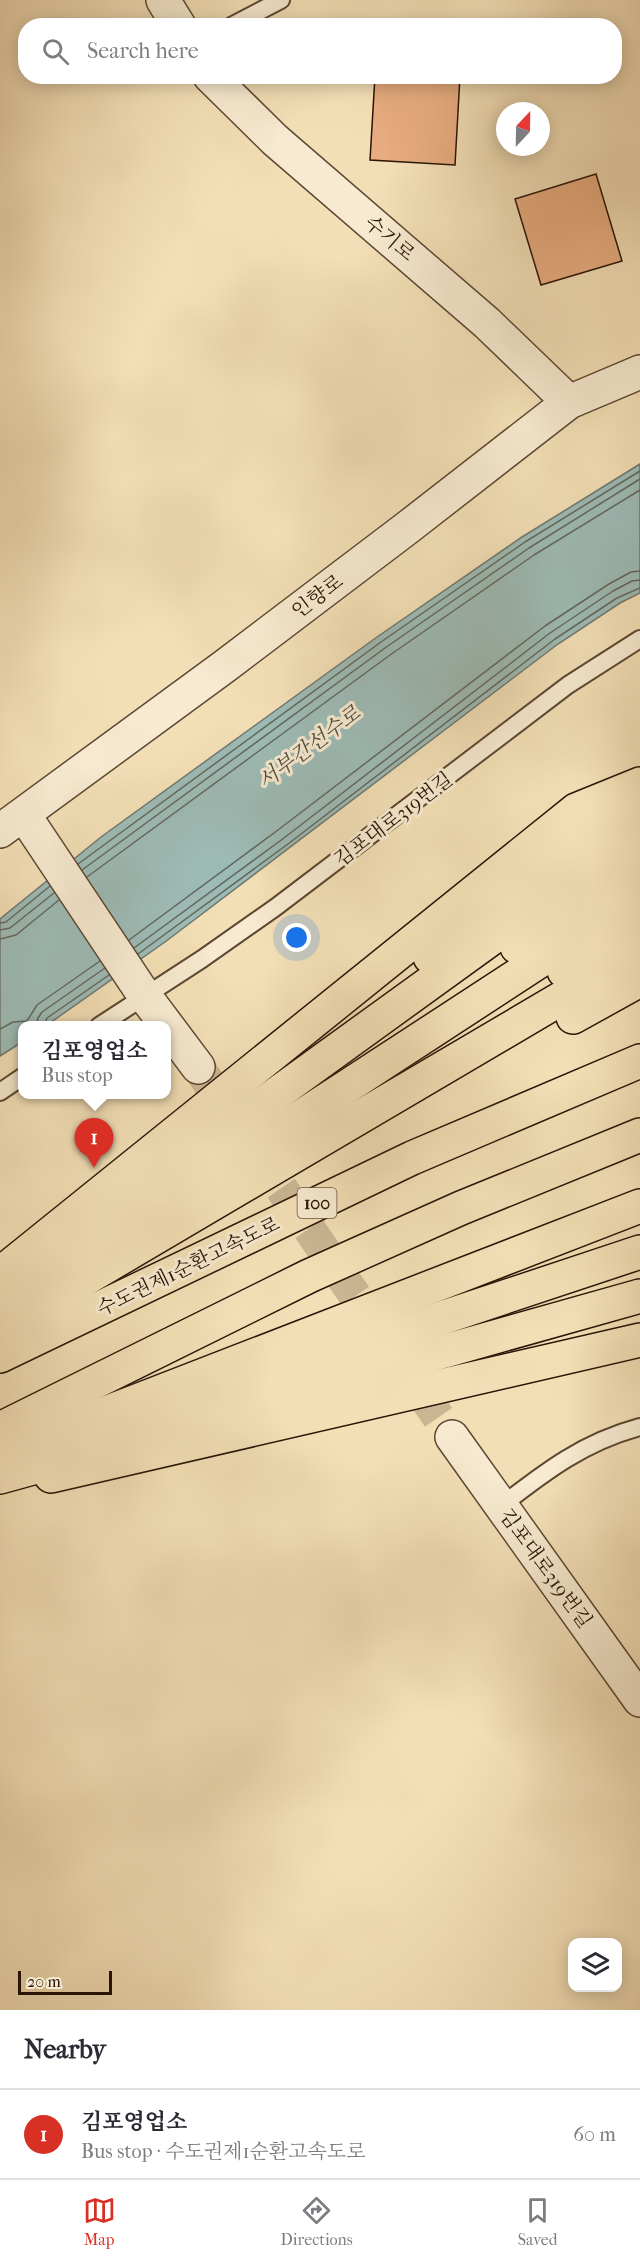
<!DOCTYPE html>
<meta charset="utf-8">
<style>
body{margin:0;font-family:"IM FELL French Canon","Noto Serif KR",serif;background:#f7f7f7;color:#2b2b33}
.controls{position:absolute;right:18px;bottom:18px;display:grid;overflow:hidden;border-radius:12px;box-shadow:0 3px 15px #0003}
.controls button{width:54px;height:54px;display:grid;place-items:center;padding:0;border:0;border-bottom:2px solid #e1e1e2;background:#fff;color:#2b2b33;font:30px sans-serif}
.compass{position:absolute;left:496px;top:102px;width:54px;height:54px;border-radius:50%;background:#fff;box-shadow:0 3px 15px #0003;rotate:22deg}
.scale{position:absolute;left:18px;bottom:15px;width:94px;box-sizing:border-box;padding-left:6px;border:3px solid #291406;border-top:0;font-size:16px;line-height:21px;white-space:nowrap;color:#291406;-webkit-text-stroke:4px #f7ead0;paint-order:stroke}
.you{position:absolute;left:297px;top:938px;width:21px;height:21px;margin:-15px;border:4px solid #fff;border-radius:50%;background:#1a73e8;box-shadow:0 0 0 9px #1a73e833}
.badge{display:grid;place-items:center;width:39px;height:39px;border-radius:50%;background:#d93025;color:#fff;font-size:20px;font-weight:700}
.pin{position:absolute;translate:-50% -50px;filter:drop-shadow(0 2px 3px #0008)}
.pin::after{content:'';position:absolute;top:32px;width:21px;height:18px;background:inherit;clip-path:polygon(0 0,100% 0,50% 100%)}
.popup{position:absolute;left:18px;top:1021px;width:153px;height:78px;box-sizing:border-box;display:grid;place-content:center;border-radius:12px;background:#fff;filter:drop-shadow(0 2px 4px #0005);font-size:20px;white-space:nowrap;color:#7c7c81}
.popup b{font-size:22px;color:#2b2b33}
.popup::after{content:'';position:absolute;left:50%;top:100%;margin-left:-12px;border:12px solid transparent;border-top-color:#fff}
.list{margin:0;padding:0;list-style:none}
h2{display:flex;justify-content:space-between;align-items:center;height:78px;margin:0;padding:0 24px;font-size:26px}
h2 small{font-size:20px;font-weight:400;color:#7c7c81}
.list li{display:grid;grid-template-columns:39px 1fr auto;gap:18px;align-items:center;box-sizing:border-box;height:90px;padding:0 24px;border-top:2px solid #e1e1e2}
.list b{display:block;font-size:22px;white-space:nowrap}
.list p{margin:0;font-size:20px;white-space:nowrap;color:#7c7c81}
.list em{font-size:20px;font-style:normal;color:#7c7c81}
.icon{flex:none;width:33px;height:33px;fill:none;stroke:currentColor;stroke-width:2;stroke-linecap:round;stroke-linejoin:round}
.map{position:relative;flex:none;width:640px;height:2010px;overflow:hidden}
.search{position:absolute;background:#fff;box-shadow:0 3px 15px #0003;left:18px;right:18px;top:18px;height:66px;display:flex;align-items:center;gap:15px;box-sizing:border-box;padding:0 21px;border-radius:24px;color:#7c7c81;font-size:22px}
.sheet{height:168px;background:#fff}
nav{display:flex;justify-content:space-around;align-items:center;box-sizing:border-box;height:84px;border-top:2px solid #e1e1e2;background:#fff;font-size:16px;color:#7c7c81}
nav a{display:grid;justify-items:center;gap:3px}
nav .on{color:#d93025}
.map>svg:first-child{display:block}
</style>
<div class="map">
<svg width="640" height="2010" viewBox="0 0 640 2010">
<rect width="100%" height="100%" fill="#f3dfb6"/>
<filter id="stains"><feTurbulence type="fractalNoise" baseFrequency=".00333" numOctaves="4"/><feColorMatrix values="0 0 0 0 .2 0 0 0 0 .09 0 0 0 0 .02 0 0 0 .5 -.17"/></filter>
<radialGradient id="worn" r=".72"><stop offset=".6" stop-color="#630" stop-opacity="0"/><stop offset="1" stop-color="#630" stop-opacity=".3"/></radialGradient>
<path fill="#9dbbb6" stroke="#6f7870" stroke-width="1.5" d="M 640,464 L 640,593 L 620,603 L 558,644 L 165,942 L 47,1025 L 22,1026 L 22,1042 L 0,1056 L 0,919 L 101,837 L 377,637 L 522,537 Z"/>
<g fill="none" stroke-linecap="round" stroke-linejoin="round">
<g stroke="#63685e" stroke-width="1.5">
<path d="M 78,864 L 381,642 L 525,542 L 640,471"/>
<path d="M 82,870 L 385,648 L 529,548 L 640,479"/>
<path d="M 87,877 L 390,655 L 534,555 L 640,490"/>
<path d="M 0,923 L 6,922 L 50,886"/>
<path d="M 0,930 L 10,928 L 54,893"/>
<path d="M 0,939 L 16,935 L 59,900"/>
<path d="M 129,940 L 278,830 L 545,626 L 609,584 L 631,572 L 640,571"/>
<path d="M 134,948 L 284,838 L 550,633 L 613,591 L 632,581 L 640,580"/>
<path d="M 138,954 L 288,844 L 555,639 L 617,598 L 640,588"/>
<path d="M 36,1026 L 38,1018 L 42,1012 L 105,968"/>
<path d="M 44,1026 L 47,1018 L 109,975"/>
<path d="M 0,1029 L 13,1022 L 27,1021 L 37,1005 L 100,961"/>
</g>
</g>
<g fill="#e7ac80" stroke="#291406" stroke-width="1.5">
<path d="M 375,76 L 460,76 L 455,165 L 370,160 Z"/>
<path d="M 596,174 L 622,261 L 541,285 L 515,199 Z"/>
</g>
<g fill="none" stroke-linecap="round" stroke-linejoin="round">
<path stroke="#cbb693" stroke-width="33" stroke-dasharray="33 16" stroke-linecap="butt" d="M 198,1067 L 452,1437"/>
<g stroke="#5c4732" stroke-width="20">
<g id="service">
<path d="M 231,26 L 281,0"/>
<path d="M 99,1026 L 202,959 L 276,907 L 568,685 L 640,639"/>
<path d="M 0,1092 L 22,1077"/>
<path d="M 501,1506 C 546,1471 584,1442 640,1427"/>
</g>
</g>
<g stroke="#5c4732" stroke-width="36">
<g id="minor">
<path d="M 163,0 L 179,26"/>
<path d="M 210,76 L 275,140 L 487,323 L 569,402"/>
<path d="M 24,815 L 144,995 L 198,1067"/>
<path d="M 452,1437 L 640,1700"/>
</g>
</g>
<g stroke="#5c4732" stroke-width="36">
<path id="tertiary" d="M 0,831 L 225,666 L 407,528 L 569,402 L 640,372"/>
</g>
<g stroke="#291406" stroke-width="36">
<g id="motorway">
<path d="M 517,947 L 611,882 L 640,870"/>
<path d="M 430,957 L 593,832 L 640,813"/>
<path d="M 564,971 L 640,926"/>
<path d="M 573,1017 L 640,980"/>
<path d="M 95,1225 L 604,857 L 640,842"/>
<path d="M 107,1243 L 624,906 L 640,899"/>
<path d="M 0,1274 L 576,810 L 640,784"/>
<path d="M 0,1303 L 121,1219"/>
<path d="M 0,1329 L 640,952"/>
<path d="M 0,1356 L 412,1158 L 640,1061"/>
<path d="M 192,1401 L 640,1252"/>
<path d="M 218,1415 L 640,1296"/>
<path d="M 0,1429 L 309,1276 L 461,1208 L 640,1135"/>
<path d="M 0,1454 L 640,1206"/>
<path d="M 42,1459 L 219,1404"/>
<path d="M 51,1476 L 640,1340"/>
<path d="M 0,1477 L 65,1459"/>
</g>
</g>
<use href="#service" stroke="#f7ead0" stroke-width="16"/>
<use href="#minor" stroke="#f7ead0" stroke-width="33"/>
<use href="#tertiary" stroke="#f7ead0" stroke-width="33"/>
<use href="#motorway" stroke="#f3dfb6" stroke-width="33"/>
</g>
<g text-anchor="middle" stroke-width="6" stroke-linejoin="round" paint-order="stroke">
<rect fill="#f7ead0" stroke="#675443" stroke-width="1.5" x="297.5" y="1188" width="39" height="30" rx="4.5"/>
<g font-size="18" font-weight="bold" fill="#291406">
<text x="317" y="1209">100</text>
</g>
<g font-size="20" fill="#291406" stroke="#f7ead0">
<text transform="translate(390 238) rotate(40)" y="7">수기로</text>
<text transform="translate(317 596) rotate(-37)" y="7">인향로</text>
<text transform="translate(393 819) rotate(-37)" y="7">김포대로319번길</text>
<text transform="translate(188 1266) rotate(-26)" y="7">수도권제1순환고속도로</text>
<text transform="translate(546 1568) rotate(54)" y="7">김포대로319번길</text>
</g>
<g font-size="21" font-style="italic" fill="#524e44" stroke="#f7ead0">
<text transform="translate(309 747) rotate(-37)" y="7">서부간선수로</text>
</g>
</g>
<rect width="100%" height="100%" filter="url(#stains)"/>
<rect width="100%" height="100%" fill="url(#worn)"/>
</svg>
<div class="controls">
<button><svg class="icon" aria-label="layers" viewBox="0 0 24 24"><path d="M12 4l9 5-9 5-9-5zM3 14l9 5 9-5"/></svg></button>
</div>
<svg class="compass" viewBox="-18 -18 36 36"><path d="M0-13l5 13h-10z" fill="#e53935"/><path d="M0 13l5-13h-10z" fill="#7c7c81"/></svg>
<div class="scale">20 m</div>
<div class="you"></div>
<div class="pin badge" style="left:94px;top:1168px">1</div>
<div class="popup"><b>김포영업소</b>Bus stop</div>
<div class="search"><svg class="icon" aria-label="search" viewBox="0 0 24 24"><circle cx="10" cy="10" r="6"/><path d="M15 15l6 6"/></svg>Search here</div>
</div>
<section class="sheet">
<h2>Nearby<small></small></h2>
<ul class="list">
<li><span class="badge">1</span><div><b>김포영업소</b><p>Bus stop · 수도권제1순환고속도로</p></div><em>60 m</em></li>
</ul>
</section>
<nav>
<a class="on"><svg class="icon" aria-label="map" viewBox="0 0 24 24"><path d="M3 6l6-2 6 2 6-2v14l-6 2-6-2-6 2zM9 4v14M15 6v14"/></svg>Map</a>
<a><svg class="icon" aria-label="directions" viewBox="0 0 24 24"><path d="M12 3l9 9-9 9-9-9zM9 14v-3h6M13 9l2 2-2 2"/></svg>Directions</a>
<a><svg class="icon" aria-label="saved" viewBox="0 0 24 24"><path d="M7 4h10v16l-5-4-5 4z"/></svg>Saved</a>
</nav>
